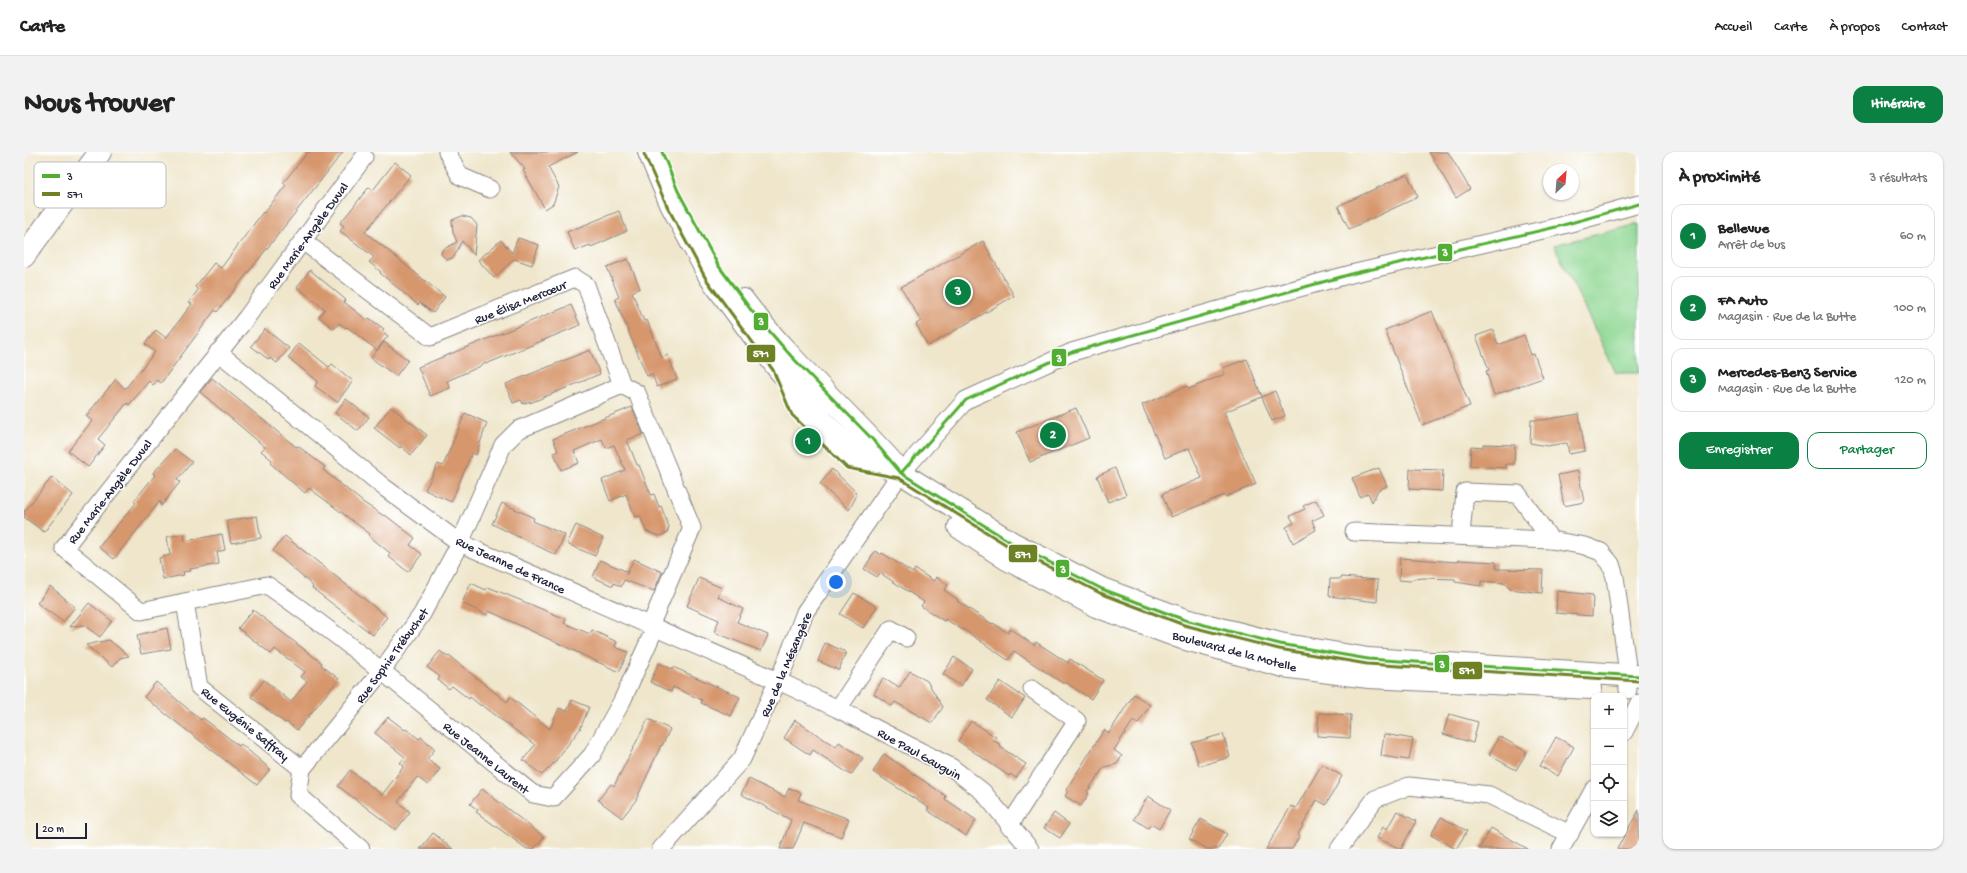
<!DOCTYPE html>
<html lang="fr">
<meta charset="utf-8">
<style>
body{margin:0;font-family:"Gochi Hand",sans-serif;background:#f2f2f2;color:#222}
.controls{position:absolute;right:12px;bottom:12px;display:grid;overflow:hidden;border-radius:8px;box-shadow:0 1px 3px #0004}
.controls button{width:36px;height:36px;display:grid;place-items:center;padding:0;border:0;border-bottom:1px solid #e0e0e0;background:#fff;color:#222;font:20px sans-serif}
.compass{position:absolute;left:1519px;top:12px;width:36px;height:36px;border-radius:50%;background:#fff;box-shadow:0 1px 3px #0004;rotate:26deg}
.scale{position:absolute;left:12px;bottom:10px;width:51px;box-sizing:border-box;padding-left:4px;border:2px solid #22223b;border-top:0;font-size:11px;line-height:14px;white-space:nowrap;color:#22223b;-webkit-text-stroke:3px #fff;paint-order:stroke}
.you{position:absolute;left:812px;top:430px;width:14px;height:14px;margin:-10px;border:3px solid #fff;border-radius:50%;background:#1a73e8;box-shadow:0 0 0 6px #1a73e833}
.badge{display:grid;place-items:center;width:26px;height:26px;border-radius:50%;background:#0b8043;color:#fff;font-size:13px;font-weight:700}
.pin{position:absolute;translate:-50% -50%;border:2px solid #fff;box-shadow:0 1px 4px #0006}
.list{margin:0;padding:0;list-style:none}
h2{display:flex;justify-content:space-between;align-items:center;height:52px;margin:0;padding:0 16px;font-size:17px}
h2 small{font-size:13px;font-weight:400;color:#767676}
.list li{display:grid;grid-template-columns:26px 1fr auto;gap:12px;align-items:center;box-sizing:border-box;height:64px;margin:0 8px 8px;padding:0 8px;border:1px solid #e0e0e0;border-radius:12px}
.list b{display:block;font-size:15px;white-space:nowrap}
.list p{margin:0;font-size:13px;white-space:nowrap;color:#767676}
.list em{font-size:13px;font-style:normal;color:#767676}
.actions{display:flex;gap:8px;padding:12px 16px}
.actions a{flex:1;padding:9px 0;border:1px solid #0b8043;border-radius:12px;text-align:center;font-size:14px;color:#0b8043}
.actions .main{background:#0b8043;color:#fff}
.icon{flex:none;width:22px;height:22px;fill:none;stroke:currentColor;stroke-width:2;stroke-linecap:round;stroke-linejoin:round}
.map{position:relative;flex:none;width:1615px;height:697px;overflow:hidden;border-radius:12px}
header{display:flex;align-items:center;gap:24px;box-sizing:border-box;height:56px;padding:0 20px;background:#fff;border-bottom:1px solid #e0e0e0}
header strong{font-size:19px}
nav{display:flex;gap:22px;margin-inline-start:auto;font-size:14px}
.intro{display:flex;align-items:center;justify-content:space-between;box-sizing:border-box;height:96px;padding:0 24px}
h1{margin:0;font-size:28px}
.button{padding:10px 18px;border-radius:12px;background:#0b8043;color:#fff;font-size:14px;font-weight:700}
main{display:flex;gap:24px;padding:0 24px}
aside{flex:1;background:#fff;border-radius:12px;box-shadow:0 1px 3px #0004}
.map>svg:first-child{display:block}
</style>
<header>
<strong>Carte</strong>
<nav><a>Accueil</a><a>Carte</a><a>À propos</a><a>Contact</a></nav>
</header>
<div class="intro"><h1>Nous trouver</h1><a class="button">Itinéraire</a></div>
<main>
<div class="map">
<svg width="1615" height="697" viewBox="0 0 1615 697">
<rect width="100%" height="100%" fill="#fff"/>
<filter id="ink" filterUnits="userSpaceOnUse"><feTurbulence type="fractalNoise" baseFrequency=".025" numOctaves="2"/><feDisplacementMap in="SourceGraphic" scale="8" xChannelSelector="R" yChannelSelector="G"/><feConvolveMatrix kernelMatrix="1 2 1 2 8 2 1 2 1" color-interpolation-filters="sRGB"/></filter>
<filter id="wash" filterUnits="userSpaceOnUse"><feTurbulence type="fractalNoise" baseFrequency=".012" numOctaves="4" result="noise"/><feDisplacementMap in="SourceGraphic" scale="16" xChannelSelector="R" yChannelSelector="G"/><feGaussianBlur stdDeviation="0.9" result="paint"/><feColorMatrix in="noise" values="0 0 0 0 0 0 0 0 0 0 0 0 0 0 0 0 0 1.4 0 .05"/><feComposite in="paint" operator="in"/></filter>
<g filter="url(#wash)">
<rect width="100%" height="100%" fill="#efe6cb"/>
<path fill="#8ed792" stroke="#587c66" d="M 1615,72 L 1615,221 L 1592,221 L 1530,93 Z"/>
<g id="blocks">
<g fill="#d7976d">
<path d="M 284,0 L 319,0 L 193,160 L 191,158 L 137,231 L 133,228 L 129,233 L 125,229 L 105,253 L 103,251 L 74,287 L 81,293 L 64,315 L 44,299 L 68,269 L 62,264 L 92,227 L 101,237 L 131,200 L 121,192 L 132,178 L 142,186 L 168,152 L 165,150 L 174,138 L 171,135 L 190,111 L 197,116 L 239,60 L 240,61 L 262,33 L 259,31 Z"/>
<path d="M 486,0 L 554,0 L 524,15 L 535,35 L 529,52 L 521,57 L 499,18 L 501,17 Z"/>
<path d="M 1405,0 L 1424,0 L 1446,37 L 1432,46 Z"/>
<path d="M 371,10 L 387,23 L 341,80 L 421,145 L 409,161 L 396,151 L 394,153 L 356,121 L 357,120 L 345,110 L 350,105 L 316,79 L 320,74 L 316,71 L 326,59 L 345,35 L 349,38 Z"/>
<path d="M 1383,22 L 1394,45 L 1325,77 L 1314,54 Z"/>
<path d="M 595,59 L 603,79 L 567,95 L 566,93 L 551,99 L 543,80 Z"/>
<path d="M 438,64 L 447,66 L 453,73 L 450,103 L 438,89 L 430,105 L 423,108 L 417,102 L 418,98 L 433,90 L 429,80 L 428,68 Z"/>
<path d="M 494,86 L 515,93 L 508,113 L 490,107 L 470,126 L 454,108 L 477,88 L 488,101 Z"/>
<path d="M 959,89 L 990,144 L 904,194 L 892,172 L 897,169 L 877,135 Z"/>
<path d="M 604,107 L 616,136 L 608,140 L 620,169 L 623,168 L 638,206 L 644,203 L 653,227 L 633,235 L 628,222 L 623,224 L 591,147 L 595,145 L 583,115 Z"/>
<path d="M 286,118 L 322,148 L 320,150 L 343,168 L 345,166 L 360,177 L 358,179 L 364,184 L 353,198 L 323,175 L 322,176 L 315,171 L 310,177 L 295,165 L 301,157 L 273,135 Z"/>
<path d="M 547,153 L 556,173 L 462,212 L 460,211 L 457,214 L 423,229 L 426,236 L 406,244 L 394,215 Z"/>
<path d="M 1408,159 L 1446,254 L 1398,273 L 1361,178 Z"/>
<path d="M 241,177 L 265,196 L 253,211 L 246,206 L 245,208 L 227,194 Z"/>
<path d="M 1469,178 L 1474,193 L 1500,183 L 1507,203 L 1510,202 L 1519,226 L 1470,243 L 1462,219 L 1465,218 L 1452,184 Z"/>
<path d="M 360,190 L 384,208 L 372,224 L 347,206 Z"/>
<path d="M 275,191 L 305,215 L 308,212 L 329,229 L 313,250 L 291,234 L 294,229 L 264,206 Z"/>
<path d="M 566,198 L 576,222 L 506,251 L 506,249 L 499,252 L 497,248 L 489,251 L 482,232 Z"/>
<path d="M 1223,207 L 1238,245 L 1200,260 L 1232,332 L 1201,345 L 1200,343 L 1147,365 L 1138,342 L 1178,326 L 1165,296 L 1141,306 L 1118,253 L 1163,234 L 1165,237 L 1201,222 L 1199,216 Z"/>
<path d="M 188,226 L 272,295 L 274,294 L 301,315 L 299,318 L 340,351 L 360,364 L 361,363 L 391,386 L 386,393 L 398,402 L 384,420 L 364,404 L 366,401 L 345,384 L 346,382 L 285,336 L 281,341 L 246,311 L 248,308 L 237,299 L 241,295 L 176,240 Z"/>
<path d="M 1251,239 L 1261,264 L 1248,269 L 1238,245 Z"/>
<path d="M 322,247 L 345,265 L 334,279 L 311,261 Z"/>
<path d="M 367,255 L 403,283 L 387,303 L 377,294 L 376,296 L 350,276 Z"/>
<path d="M 608,255 L 619,282 L 603,288 L 613,313 L 615,313 L 627,343 L 630,342 L 635,355 L 637,354 L 645,375 L 643,381 L 635,384 L 622,379 L 616,364 L 611,365 L 602,342 L 586,349 L 578,328 L 601,318 L 590,293 L 582,296 L 578,287 L 550,299 L 555,311 L 537,318 L 530,301 L 534,299 L 529,287 Z"/>
<path d="M 1052,256 L 1065,286 L 1006,310 L 993,280 Z"/>
<path d="M 441,261 L 463,271 L 452,303 L 448,301 L 427,350 L 401,338 L 414,312 L 419,314 Z"/>
<path d="M 1555,262 L 1561,299 L 1545,302 L 1543,291 L 1523,294 L 1506,291 L 1507,268 L 1518,268 Z"/>
<path d="M 1459,292 L 1491,293 L 1490,312 L 1482,312 L 1482,316 L 1446,314 L 1447,294 L 1459,295 Z"/>
<path d="M 151,297 L 168,310 L 153,328 L 156,330 L 137,354 L 136,349 L 90,407 L 75,395 L 112,351 L 110,349 L 131,323 L 129,321 Z"/>
<path d="M 1091,316 L 1102,343 L 1084,350 L 1073,324 Z"/>
<path d="M 1355,316 L 1363,334 L 1354,338 L 1348,350 L 1344,341 L 1336,345 L 1328,326 Z"/>
<path d="M 808,317 L 831,339 L 832,345 L 825,358 L 796,332 Z"/>
<path d="M 1386,317 L 1419,318 L 1418,339 L 1385,337 Z"/>
<path d="M 1554,319 L 1560,350 L 1540,354 L 1534,323 Z"/>
<path d="M 28,325 L 49,343 L 20,380 L 0,365 L 0,360 Z"/>
<path d="M 1292,348 L 1300,363 L 1288,369 L 1292,378 L 1269,391 L 1262,375 L 1270,371 L 1266,364 L 1281,357 L 1279,354 Z"/>
<path d="M 478,351 L 510,366 L 509,369 L 541,383 L 532,403 L 468,372 Z"/>
<path d="M 233,364 L 237,386 L 207,391 L 203,369 Z"/>
<path d="M 552,373 L 579,386 L 571,404 L 543,392 Z"/>
<path d="M 160,382 L 161,389 L 198,382 L 201,398 L 193,400 L 195,412 L 166,417 L 167,419 L 159,420 L 160,423 L 139,427 L 135,406 L 146,403 L 143,385 Z"/>
<path d="M 261,384 L 363,465 L 349,483 L 288,436 L 289,434 L 249,399 Z"/>
<path d="M 851,399 L 857,403 L 858,401 L 889,421 L 891,417 L 910,429 L 912,425 L 924,433 L 920,438 L 934,448 L 933,449 L 968,472 L 969,471 L 984,481 L 986,477 L 1010,493 L 1012,490 L 1044,511 L 1046,507 L 1079,528 L 1067,547 L 1041,530 L 1040,532 L 990,499 L 984,508 L 939,477 L 939,478 L 921,467 L 920,469 L 897,454 L 900,450 L 856,421 L 853,425 L 840,417 Z"/>
<path d="M 1376,406 L 1433,410 L 1435,408 L 1472,410 L 1472,417 L 1519,418 L 1518,441 L 1486,437 L 1480,431 L 1457,429 L 1457,434 L 1431,430 L 1431,427 L 1400,426 L 1389,427 L 1386,429 L 1375,428 Z"/>
<path d="M 610,407 L 638,420 L 630,439 L 600,428 L 597,435 L 590,431 L 589,434 L 569,425 L 576,408 L 604,420 L 602,423 Z"/>
<path d="M 1318,425 L 1354,428 L 1353,450 L 1305,444 L 1306,427 L 1315,427 Z"/>
<path d="M 675,426 L 698,436 L 694,445 L 719,457 L 713,470 L 744,483 L 737,499 L 690,480 L 695,468 L 663,454 Z"/>
<path d="M 447,431 L 462,438 L 464,435 L 542,467 L 540,471 L 566,482 L 568,478 L 593,490 L 591,495 L 604,500 L 595,520 L 465,459 L 463,463 L 438,451 Z"/>
<path d="M 26,434 L 51,455 L 39,470 L 13,451 Z"/>
<path d="M 1533,439 L 1569,443 L 1568,464 L 1532,461 Z"/>
<path d="M 830,441 L 853,455 L 839,476 L 816,462 Z"/>
<path d="M 65,451 L 88,469 L 76,485 L 60,473 L 46,475 Z"/>
<path d="M 229,458 L 298,511 L 297,513 L 315,527 L 273,578 L 263,570 L 261,571 L 227,545 L 240,528 L 267,550 L 283,529 L 277,525 L 281,520 L 251,497 L 247,502 L 214,476 Z"/>
<path d="M 143,476 L 147,497 L 117,502 L 113,483 Z"/>
<path d="M 85,488 L 105,504 L 96,506 L 88,515 L 62,493 Z"/>
<path d="M 801,491 L 822,500 L 815,518 L 794,509 Z"/>
<path d="M 416,499 L 424,505 L 425,504 L 483,550 L 486,545 L 526,577 L 535,556 L 543,559 L 548,548 L 565,555 L 556,577 L 530,611 L 518,623 L 499,608 L 511,593 L 458,553 L 457,554 L 446,545 L 445,547 L 428,534 L 425,537 L 414,528 L 416,525 L 403,515 Z"/>
<path d="M 930,505 L 948,517 L 937,534 L 919,522 Z"/>
<path d="M 635,511 L 648,517 L 649,515 L 716,545 L 707,564 L 677,551 L 678,548 L 649,535 L 647,540 L 626,530 Z"/>
<path d="M 886,519 L 903,529 L 919,555 L 908,571 L 871,550 L 868,554 L 850,542 L 859,526 L 875,536 Z"/>
<path d="M 976,529 L 1001,546 L 988,565 L 963,548 Z"/>
<path d="M 132,530 L 177,568 L 179,566 L 215,594 L 217,592 L 246,617 L 233,633 L 120,545 Z"/>
<path d="M 1110,542 L 1126,553 L 1114,572 L 1109,569 L 1090,598 L 1098,604 L 1093,612 L 1080,615 L 1063,640 L 1065,641 L 1057,654 L 1041,644 L 1044,639 L 1042,638 L 1080,578 L 1085,581 Z"/>
<path d="M 1295,561 L 1327,563 L 1326,586 L 1293,584 Z"/>
<path d="M 1425,562 L 1454,570 L 1449,591 L 1419,582 Z"/>
<path d="M 364,565 L 381,578 L 382,577 L 395,587 L 397,585 L 411,597 L 403,607 L 416,617 L 404,633 L 393,625 L 374,650 L 386,660 L 372,678 L 314,634 L 326,618 L 358,643 L 380,614 L 376,611 L 381,605 L 351,581 Z"/>
<path d="M 624,567 L 646,577 L 638,594 L 637,593 L 612,648 L 598,666 L 574,648 L 587,632 L 590,634 Z"/>
<path d="M 771,568 L 812,595 L 815,590 L 839,606 L 827,623 L 789,598 L 786,603 L 760,586 Z"/>
<path d="M 947,569 L 972,585 L 969,588 L 977,593 L 976,595 L 1002,612 L 992,626 L 986,622 L 985,624 L 934,589 Z"/>
<path d="M 1199,582 L 1206,605 L 1175,614 L 1168,591 Z"/>
<path d="M 1360,582 L 1389,587 L 1385,608 L 1357,604 Z"/>
<path d="M 1475,584 L 1503,600 L 1492,618 L 1465,603 Z"/>
<path d="M 1532,585 L 1550,595 L 1534,624 L 1516,614 Z"/>
<path d="M 860,602 L 922,644 L 921,647 L 952,668 L 942,684 L 903,658 L 905,656 L 849,620 Z"/>
<path d="M 1298,612 L 1318,624 L 1302,653 L 1293,648 L 1274,682 L 1276,683 L 1268,697 L 1242,697 L 1267,654 L 1272,656 Z"/>
<path d="M 725,627 L 761,645 L 765,636 L 777,641 L 774,648 L 825,667 L 817,685 L 780,671 L 769,697 L 756,697 L 767,668 L 717,642 Z"/>
<path d="M 458,637 L 520,685 L 510,697 L 503,697 L 452,660 L 454,658 L 446,652 Z"/>
<path d="M 1124,644 L 1146,658 L 1135,677 L 1127,672 L 1124,676 L 1110,667 Z"/>
<path d="M 1615,658 L 1615,697 L 1593,697 L 1600,684 Z"/>
<path d="M 1373,659 L 1392,669 L 1377,697 L 1353,686 L 1359,675 L 1363,677 Z"/>
<path d="M 1030,661 L 1045,672 L 1036,686 L 1020,676 Z"/>
<path d="M 1417,665 L 1443,679 L 1432,697 L 1407,683 Z"/>
<path d="M 1177,667 L 1203,682 L 1194,697 L 1183,697 L 1165,687 Z"/>
<path d="M 1467,676 L 1481,684 L 1504,697 L 1455,697 Z"/>
<path d="M 409,681 L 429,697 L 396,697 Z"/>
</g>
</g>
</g>
<g filter="url(#ink)">
<use href="#blocks" fill-opacity="0" stroke="#888483" stroke-width="1"/>
<g fill="none" stroke-linecap="round" stroke-linejoin="round">
<g stroke="#888483" stroke-width="11">
<path id="service" d="M 763,239 L 772,260 L 825,312 L 841,315"/>
</g>
<g stroke="#888483" stroke-width="19">
<g id="minor">
<path d="M 423,0 L 436,24 L 466,37"/>
<path d="M 340,5 L 223,165 L 40,396 L 117,459 L 243,433 C 336,497 421,572 509,642 L 529,646 L 568,603 L 598,549 L 631,476"/>
<path d="M 279,89 L 406,185 L 551,126 L 562,133 L 598,233 L 613,241 L 668,376 L 626,474"/>
<path d="M 194,200 L 361,336 L 436,391 L 763,533 L 814,557 L 927,615 L 959,640 L 1006,697"/>
<path d="M 1330,380 L 1527,388 L 1561,394 L 1577,400 L 1587,412 L 1591,425 L 1603,514 L 1604,538"/>
<path d="M 1437,383 L 1441,340 L 1494,342 L 1527,388"/>
<path d="M 161,450 L 175,535 L 278,617"/>
<path d="M 814,557 L 867,477 L 882,486"/>
<path d="M 1600,580 L 1615,551"/>
<path d="M 985,674 L 1053,569 L 1008,537"/>
<path d="M 337,697 L 274,643 L 278,617 L 357,520 L 398,462 L 436,391 L 479,293 L 494,278 L 598,233"/>
<path d="M 637,697 L 718,607 L 761,513 L 781,460 L 877,321 L 942,248 L 1048,200 L 1212,153 L 1331,121 L 1532,75 L 1615,52"/>
<path d="M 1315,697 L 1351,647 L 1385,634 L 1465,643 L 1546,682"/>
<path d="M 1537,697 L 1570,637"/>
</g>
</g>
<g stroke="#888483" stroke-width="24">
<g id="primary">
<path d="M 625,0 L 647,52 L 686,125 L 753,215 L 802,273 L 833,303 L 877,321 L 988,391 L 1078,437 L 1161,468 L 1256,492 L 1344,507 L 1615,524"/>
<path d="M 0,104 L 76,0"/>
<path d="M 719,148 C 765,209 824,260 874,317"/>
<path d="M 935,375 L 983,407 L 1072,454 L 1158,486 L 1259,514 L 1345,525 L 1567,536"/>
</g>
</g>
<use href="#service" stroke="#fff" stroke-width="9"/>
<use href="#minor" stroke="#fff" stroke-width="17"/>
<use href="#primary" stroke="#fff" stroke-width="22"/>
<g stroke="#fff" stroke-width="6">
<g id="bus-1">
<path d="M 638,0 L 654,39 L 694,113 L 727,158 L 767,204 L 849,288 L 877,321 L 988,391 L 1078,437 L 1161,468 L 1256,492 L 1344,507 L 1615,524"/>
<path d="M 877,321 L 942,248 L 1048,200 L 1331,121 L 1532,75 L 1615,52"/>
</g>
</g>
<g stroke="#fff" stroke-width="6">
<path id="bus-2" d="M 620,2 L 643,54 L 682,127 L 749,218 L 768,263 L 823,316 L 875,326 L 986,395 L 1076,441 L 1160,473 L 1255,497 L 1343,512 L 1615,529"/>
</g>
<use href="#bus-1" stroke="#52ae32" stroke-width="3"/>
<use href="#bus-2" stroke="#6e8225" stroke-width="3"/>
</g>
</g>
<g text-anchor="middle" stroke-width="3" stroke-linejoin="round" paint-order="stroke">
<g font-size="13" fill="#22223b" stroke="#fff">
<text transform="translate(283 83) rotate(-54)" y="5">Rue Marie-Angèle Duval</text>
<text transform="translate(496 149) rotate(-22)" y="5">Rue Élisa Mercœur</text>
<text transform="translate(85 339) rotate(-52)" y="5">Rue Marie-Angèle Duval</text>
<text transform="translate(487 412) rotate(25)" y="5">Rue Jeanne de France</text>
<text transform="translate(1211 498) rotate(15)" y="5">Boulevard de la Motelle</text>
<text transform="translate(367 503) rotate(-54)" y="5">Rue Sophie Trébuchet</text>
<text transform="translate(761 512) rotate(-67)" y="5">Rue de la Mésangère</text>
<text transform="translate(222 571) rotate(39)" y="5">Rue Eugénie Saffray</text>
<text transform="translate(896 601) rotate(29)" y="5">Rue Paul Gauguin</text>
<text transform="translate(463 605) rotate(39)" y="5">Rue Jeanne Laurent</text>
</g>
</g>
<rect x="10" y="10" width="132" height="46" rx="6" fill="#fff" stroke="#bdbdc4" stroke-width="1"/>
<rect x="18" y="22" width="18" height="4" fill="#52ae32"/>
<rect x="18" y="40" width="18" height="4" fill="#6e8225"/>
<g font-size="11" fill="#22223b">
<text x="43" y="28">3</text>
<text x="43" y="46">571</text>
</g>
<g stroke="#fff" stroke-width="1.5">
<rect x="1413" y="91" width="16" height="19" rx="4" fill="#52ae32"/>
<rect x="729" y="160" width="16" height="19" rx="4" fill="#52ae32"/>
<rect x="722" y="192" width="30" height="19" rx="4" fill="#6e8225"/>
<rect x="1027" y="196" width="16" height="19" rx="4" fill="#52ae32"/>
<rect x="984" y="392" width="30" height="19" rx="4" fill="#6e8225"/>
<rect x="1031" y="407" width="15" height="19" rx="4" fill="#52ae32"/>
<rect x="1410" y="502" width="16" height="19" rx="4" fill="#52ae32"/>
<rect x="1428" y="509" width="31" height="19" rx="4" fill="#6e8225"/>
</g>
<g font-size="11" text-anchor="middle" font-weight="bold" fill="#fff">
<text x="1421" y="104">3</text>
<text x="737" y="173">3</text>
<text x="737" y="205">571</text>
<text x="1035" y="210">3</text>
<text x="999" y="406">571</text>
<text x="1039" y="421">3</text>
<text x="1418" y="516">3</text>
<text x="1443" y="522">571</text>
</g>
</svg>
<div class="controls">
<button>+</button>
<button>−</button>
<button><svg class="icon" aria-label="locate" viewBox="0 0 24 24"><circle cx="12" cy="12" r="6"/><path d="M12 2v4M12 18v4M2 12h4M18 12h4"/></svg></button>
<button><svg class="icon" aria-label="layers" viewBox="0 0 24 24"><path d="M12 4l9 5-9 5-9-5zM3 14l9 5 9-5"/></svg></button>
</div>
<svg class="compass" viewBox="-18 -18 36 36"><path d="M0-13l5 13h-10z" fill="#e53935"/><path d="M0 13l5-13h-10z" fill="#767676"/></svg>
<div class="scale">20 m</div>
<div class="you"></div>
<div class="pin badge" style="left:784px;top:289px">1</div>
<div class="pin badge" style="left:1029px;top:283px">2</div>
<div class="pin badge" style="left:934px;top:140px">3</div>
</div>
<aside>
<h2>À proximité<small>3 résultats</small></h2>
<ul class="list">
<li><span class="badge">1</span><div><b>Bellevue</b><p>Arrêt de bus</p></div><em>60 m</em></li>
<li><span class="badge">2</span><div><b>FA Auto</b><p>Magasin · Rue de la Butte</p></div><em>100 m</em></li>
<li><span class="badge">3</span><div><b>Mercedes-Benz Service</b><p>Magasin · Rue de la Butte</p></div><em>120 m</em></li>
</ul>
<div class="actions"><a class="main">Enregistrer</a><a>Partager</a></div>
</aside>
</main>
